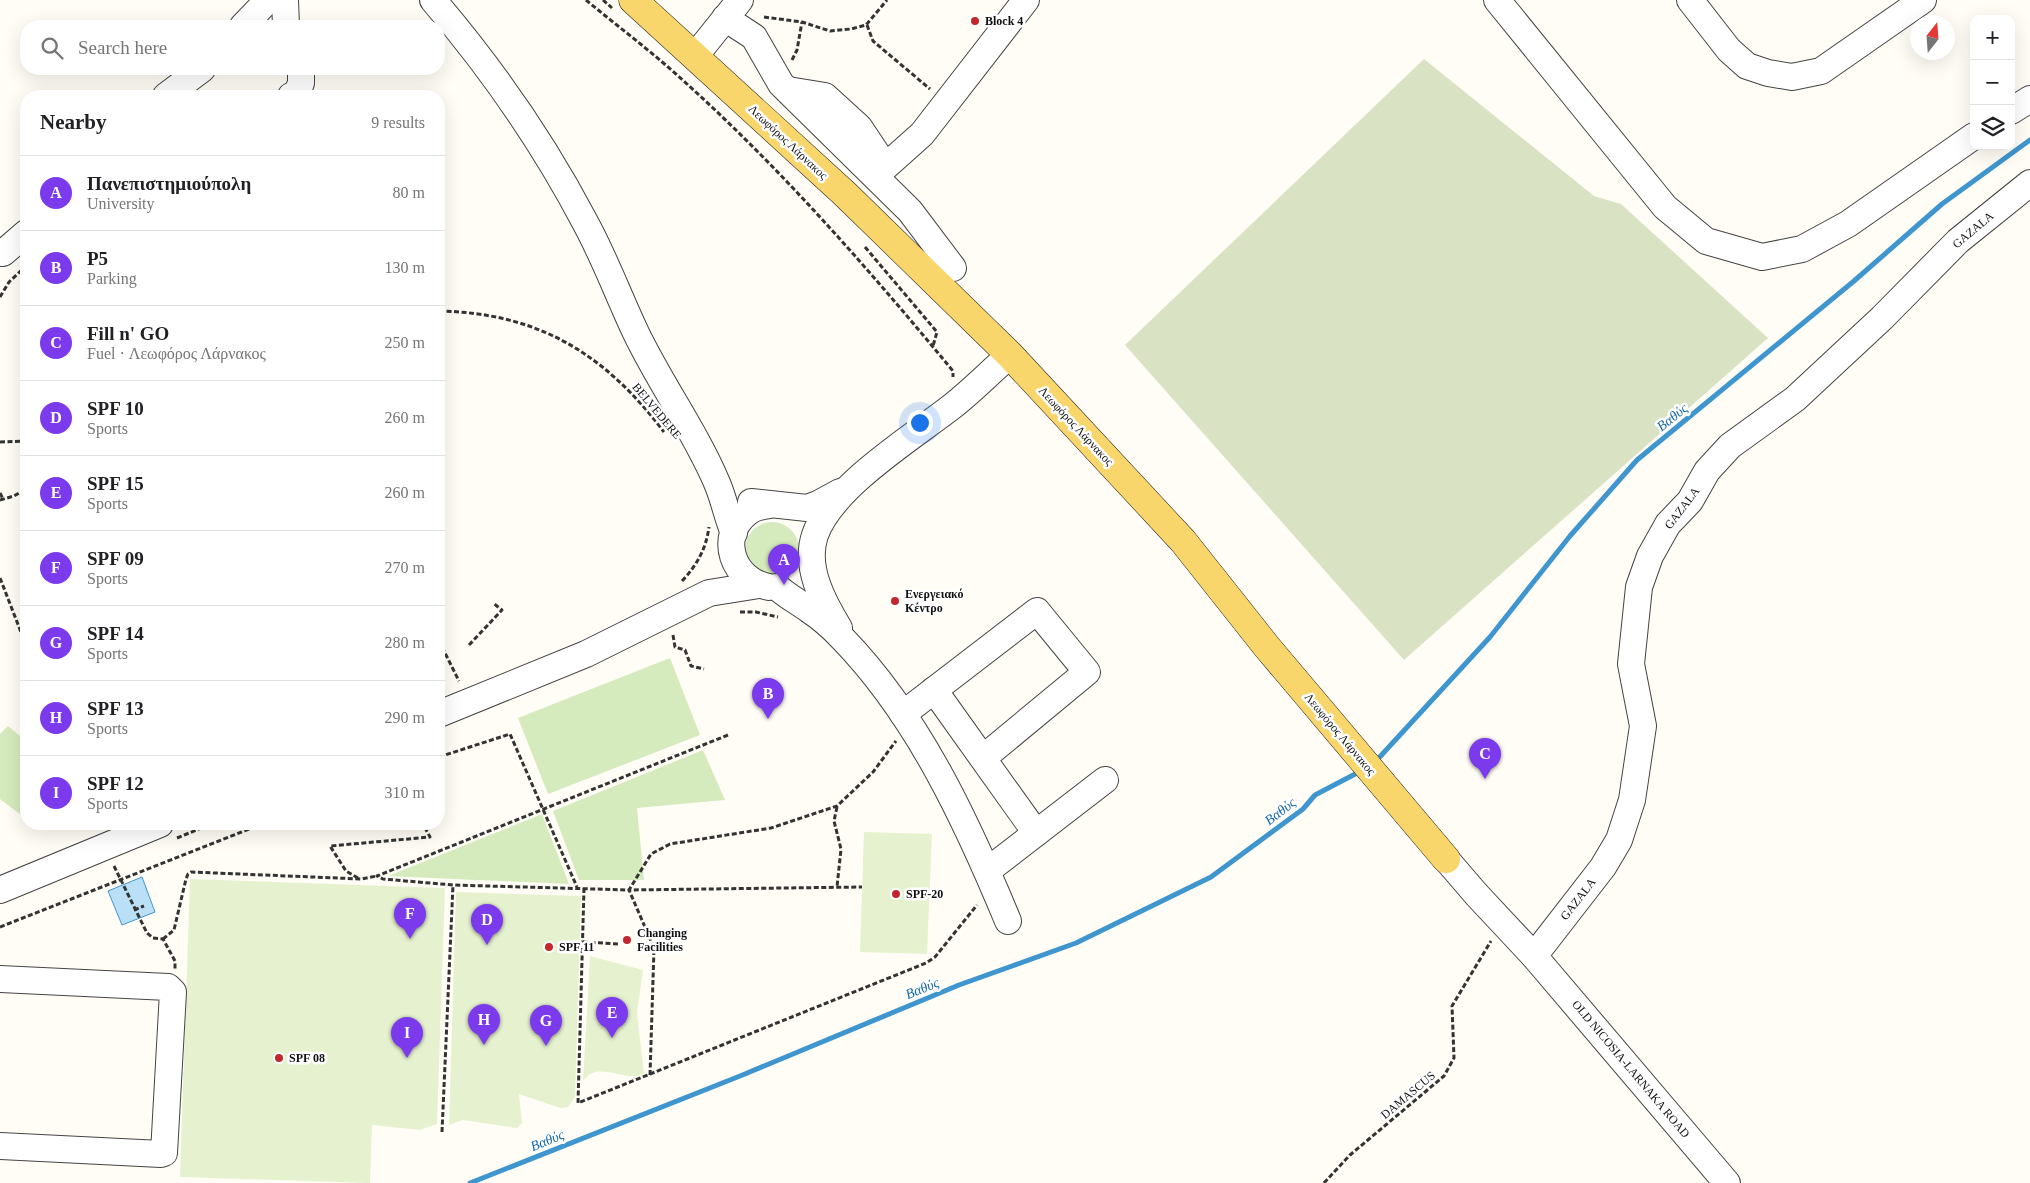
<!DOCTYPE html>
<meta charset="utf-8">
<style>
body{margin:0;font-family:"Times New Roman",serif;background:#f6f6f6;color:#202124}
.controls{position:absolute;right:15px;top:15px;display:grid;overflow:hidden;border-radius:10px;box-shadow:0 5px 20px #0002}
.controls button{width:45px;height:45px;display:grid;place-items:center;padding:0;border:0;border-bottom:1px solid #e0e0e0;background:#fff;color:#202124;font:25px sans-serif}
.compass{position:absolute;left:1910px;top:15px;width:45px;height:45px;border-radius:50%;background:#fff;box-shadow:0 5px 20px #0002;rotate:17deg}
.you{position:absolute;left:919px;top:422px;width:18px;height:18px;margin:-12px;border:4px solid #fff;border-radius:50%;background:#1a73e8;box-shadow:0 0 0 8px #1a73e833}
.badge{display:grid;place-items:center;width:32px;height:32px;border-radius:50%;background:#7c3aed;color:#fff;font-size:16px;font-weight:700}
.pin{position:absolute;translate:-50% -41px;filter:drop-shadow(0 1px 2px #0008)}
.pin::after{content:'';position:absolute;top:26px;width:18px;height:15px;background:inherit;clip-path:polygon(0 0,100% 0,50% 100%)}
.list{margin:0;padding:0;list-style:none}
h2{display:flex;justify-content:space-between;align-items:center;height:65px;margin:0;padding:0 20px;font-size:21px}
h2 small{font-size:16px;font-weight:400;color:#757577}
.list li{display:grid;grid-template-columns:32px 1fr auto;gap:15px;align-items:center;box-sizing:border-box;height:75px;padding:0 20px;border-top:1px solid #e0e0e0}
.list b{display:block;font-size:19px;white-space:nowrap}
.list p{margin:0;font-size:16px;white-space:nowrap;color:#757577}
.list em{font-size:16px;font-style:normal;color:#757577}
.icon{flex:none;width:28px;height:28px;fill:none;stroke:currentColor;stroke-width:2;stroke-linecap:round;stroke-linejoin:round}
.map{position:relative;flex:none;width:2030px;height:1183px;overflow:hidden}
.search{position:absolute;background:#fff;box-shadow:0 5px 20px #0002;left:20px;top:20px;width:425px;height:55px;display:flex;align-items:center;gap:12px;box-sizing:border-box;padding:0 18px;border-radius:20px;color:#757577;font-size:19px}
.panel{position:absolute;background:#fff;box-shadow:0 5px 20px #0002;left:20px;top:90px;width:425px;height:740px;border-radius:20px}
.map>svg:first-child{display:block}
</style>
<div class="map">
<svg width="2030" height="1183" viewBox="0 0 2030 1183">
<rect width="100%" height="100%" fill="#fffdf5"/>
<g fill="#d5ebbd">
<circle cx="772" cy="549" r="27"/>
<path d="M 670,658 L 700,735 L 548,794 L 518,718 Z"/>
<path d="M 8,726 L 26,741 L 25,818 L 0,799 L 0,734 Z"/>
<path d="M 703,750 L 725,800 L 637,808 L 644,880 L 579,880 L 553,811 Z"/>
<path d="M 542,814 L 569,884 L 388,876 Z"/>
</g>
<path fill="#d9e3c4" d="M 1424,59 L 1594,196 L 1621,204 L 1768,338 L 1404,660 L 1125,345 Z"/>
<g fill="#e6f2cf">
<path d="M 864,832 L 932,834 L 927,954 L 860,952 Z"/>
<path d="M 190,879 L 445,888 L 437,1124 L 420,1130 L 372,1125 L 370,1183 L 180,1177 Z"/>
<path d="M 456,892 L 581,896 L 575,1097 L 568,1107 L 560,1108 L 519,1094 L 522,1123 L 517,1128 L 463,1120 L 449,1125 Z"/>
<path d="M 590,956 L 643,970 L 637,1013 L 644,1074 C 624,1083 598,1059 583,1081 Z"/>
</g>
<path fill="#b9e0f7" stroke="#3f96cf" d="M 142,877 L 155,912 L 122,925 L 108,891 Z"/>
<g fill="none" stroke-linecap="round" stroke-linejoin="round">
<g stroke="#3f96cf" stroke-width="5">
<path d="M 1376,761 L 1490,637 L 1570,536 L 1637,460 L 1854,281 L 1942,204 L 2030,140"/>
<path d="M 470,1183 L 740,1076 L 959,985 L 1076,943 L 1211,877 L 1303,809 L 1315,795 L 1359,772"/>
</g>
<g stroke="#444" stroke-width="28">
<g id="minor">
<path d="M 285,0 L 286,26"/>
<path d="M 433,0 C 493,70 543,142 586,224 C 605,259 619,297 636,333 C 661,385 695,431 717,483 C 724,499 727,517 734,533"/>
<path d="M 1497,0 L 1665,207 L 1706,241 L 1762,257 L 1802,249 L 1848,224 L 1974,136"/>
<path d="M 1690,0 L 1729,50 L 1747,66 L 1768,73 L 1792,77 L 1821,71 L 1923,0"/>
<path d="M 725,18 L 754,37 L 781,84 L 910,211 L 953,268"/>
<path d="M 243,26 L 268,0"/>
<path d="M 695,56 L 740,0"/>
<path d="M 788,90 L 825,96 L 859,127 L 885,166"/>
<path d="M 166,96 L 202,69"/>
<path d="M 291,96 L 297,93 L 301,83 L 301,69"/>
<path d="M 2011,111 L 2030,99"/>
<path d="M 875,176 L 922,134 L 1026,0"/>
<path d="M 3,253 L 26,233"/>
<path d="M 751,502 L 807,508 L 818,504 L 840,492"/>
<path d="M 769,505 C 761,506 753,508 747,513 C 717,537 733,581 769,587"/>
<path d="M 777,587 C 787,596 797,601 808,609 C 820,617 832,627 842,638 C 918,716 967,822 1008,921"/>
<path d="M 839,628 C 823,602 804,567 815,535 C 831,488 911,438 950,408 C 971,392 990,372 1010,355"/>
<path d="M 934,690 L 1036,833"/>
<path d="M 439,714 L 586,654 L 709,593 L 759,585"/>
<path d="M 903,714 L 1037,611 L 1087,672 L 983,758"/>
<path d="M 1446,859 L 1476,894 L 1534,956 L 1727,1183"/>
<path d="M 987,871 L 1105,780"/>
<path d="M 0,890 L 160,824"/>
<path d="M 1534,956 L 1603,867 L 1619,840 L 1632,800 L 1643,726 L 1631,664 L 1639,587 L 1650,556 L 1668,524 L 1690,501 L 1707,471 L 1730,446 L 1795,399 L 1882,318 L 1958,241 L 2030,183"/>
<path d="M 0,979 L 168,987 L 173,992 L 164,1153 L 161,1154 L 0,1146"/>
</g>
</g>
<g stroke="#222" stroke-width="29">
<path id="major" d="M 633,0 L 845,194 L 1010,355 L 1183,541 L 1267,647 L 1446,859"/>
</g>
<g stroke="#333" stroke-width="3" stroke-dasharray="5 2.5" stroke-linecap="butt">
<path d="M 586,0 C 616,25 647,48 677,75 C 778,165 867,267 953,371 L 953,377"/>
<path d="M 603,0 L 612,8"/>
<path d="M 764,17 L 802,22 L 830,31 L 851,29 L 866,25 L 887,0"/>
<path d="M 867,25 L 873,41 L 930,89"/>
<path d="M 792,60 L 797,50 L 802,22"/>
<path d="M 249,96 L 271,93"/>
<path d="M 865,247 L 937,332 L 933,346"/>
<path d="M 0,297 L 9,282 L 26,266"/>
<path d="M 439,311 C 539,313 605,354 664,432"/>
<path d="M 0,442 L 26,441"/>
<path d="M 0,493 L 3,499"/>
<path d="M 0,500 L 14,496 L 26,489"/>
<path d="M 0,578 L 26,645"/>
<path d="M 682,581 C 697,565 706,549 709,527"/>
<path d="M 740,612 L 756,612 L 778,617"/>
<path d="M 673,635 L 675,647 L 685,650 L 691,666 L 704,669"/>
<path d="M 469,645 L 502,610 L 493,603"/>
<path d="M 442,647 L 459,681"/>
<path d="M 728,735 L 377,876 L 383,879 L 453,885 L 629,890 L 651,854 L 670,844 L 771,828 L 837,806 L 873,772 L 896,741"/>
<path d="M 439,757 L 510,734 L 577,887"/>
<path d="M 837,807 L 834,821 L 841,849 L 837,887"/>
<path d="M 177,838 L 211,824"/>
<path d="M 114,866 L 147,933 L 153,938 L 163,939 L 175,961 L 175,969"/>
<path d="M 358,878 L 346,871 L 330,846 L 430,837 L 423,824"/>
<path d="M 584,888 L 578,1103 L 926,963 L 935,957 L 977,905"/>
<path d="M 134,910 L 144,906"/>
<path d="M 0,927 L 262,824"/>
<path d="M 163,939 L 174,930 L 186,879 L 188,874 L 191,872 L 361,879 L 377,876"/>
<path d="M 583,942 L 619,944"/>
<path d="M 650,1075 L 654,948 L 629,890 L 862,887"/>
<path d="M 442,1132 L 453,885"/>
<path d="M 1324,1183 L 1350,1155 L 1444,1076 L 1454,1058 L 1452,1006 L 1491,941"/>
</g>
<use href="#minor" stroke="#fff" stroke-width="26"/>
<use href="#major" stroke="#f9d66b" stroke-width="28"/>
</g>
<g fill="#c4262e" stroke="#fff" stroke-width="2">
<circle cx="975" cy="21" r="5"/>
<circle cx="895" cy="601" r="5"/>
<circle cx="896" cy="894" r="5"/>
<circle cx="627" cy="940" r="5"/>
<circle cx="549" cy="947" r="5"/>
<circle cx="279" cy="1058" r="5"/>
</g>
<g text-anchor="middle" stroke-width="5" stroke-linejoin="round" paint-order="stroke">
<g font-size="12" font-weight="bold" fill="#111" stroke="#fff" text-anchor="start">
<text x="985" y="25">Block 4</text>
<text x="905" y="598">Ενεργειακό<tspan x="905" dy="14">Κέντρο</tspan></text>
<text x="906" y="898">SPF-20</text>
<text x="637" y="937">Changing<tspan x="637" dy="14">Facilities</tspan></text>
<text x="559" y="951">SPF 11</text>
<text x="289" y="1062">SPF 08</text>
</g>
<g font-size="12" fill="#111" stroke="#fff">
<text transform="translate(788 142) rotate(43)" y="4">Λεωφόρος Λάρνακος</text>
<text transform="translate(1973 230) rotate(-40)" y="4">GAZALA</text>
<text transform="translate(657 411) rotate(50)" y="4">BELVEDERE</text>
<text transform="translate(1076 426) rotate(47)" y="4">Λεωφόρος Λάρνακος</text>
<text transform="translate(1682 508) rotate(-53)" y="4">GAZALA</text>
<text transform="translate(1340 734) rotate(50)" y="4">Λεωφόρος Λάρνακος</text>
<text transform="translate(1578 899) rotate(-52)" y="4">GAZALA</text>
<text transform="translate(1631 1069) rotate(50)" y="4">OLD NICOSIA-LARNAKA ROAD</text>
<text transform="translate(1408 1095) rotate(-40)" y="4">DAMASCUS</text>
</g>
<g font-size="14" font-style="italic" fill="#1768a6" stroke="#fff">
<text transform="translate(1672 417) rotate(-39)" y="5">Βαθύς</text>
<text transform="translate(1280 811) rotate(-38)" y="5">Βαθύς</text>
<text transform="translate(922 988) rotate(-22)" y="5">Βαθύς</text>
<text transform="translate(547 1140) rotate(-22)" y="5">Βαθύς</text>
</g>
</g>
</svg>
<div class="controls">
<button>+</button>
<button>−</button>
<button><svg class="icon" aria-label="layers" viewBox="0 0 24 24"><path d="M12 4l9 5-9 5-9-5zM3 14l9 5 9-5"/></svg></button>
</div>
<svg class="compass" viewBox="-18 -18 36 36"><path d="M0-13l5 13h-10z" fill="#e53935"/><path d="M0 13l5-13h-10z" fill="#757577"/></svg>
<div class="you"></div>
<div class="pin badge" style="left:784px;top:585px">A</div>
<div class="pin badge" style="left:768px;top:719px">B</div>
<div class="pin badge" style="left:1485px;top:779px">C</div>
<div class="pin badge" style="left:487px;top:945px">D</div>
<div class="pin badge" style="left:612px;top:1038px">E</div>
<div class="pin badge" style="left:410px;top:939px">F</div>
<div class="pin badge" style="left:546px;top:1046px">G</div>
<div class="pin badge" style="left:484px;top:1045px">H</div>
<div class="pin badge" style="left:407px;top:1058px">I</div>
<div class="search"><svg class="icon" aria-label="search" viewBox="0 0 24 24"><circle cx="10" cy="10" r="6"/><path d="M15 15l6 6"/></svg>Search here</div>
<section class="panel">
<h2>Nearby<small>9 results</small></h2>
<ul class="list">
<li><span class="badge">A</span><div><b>Πανεπιστημιούπολη</b><p>University</p></div><em>80 m</em></li>
<li><span class="badge">B</span><div><b>P5</b><p>Parking</p></div><em>130 m</em></li>
<li><span class="badge">C</span><div><b>Fill n' GO</b><p>Fuel · Λεωφόρος Λάρνακος</p></div><em>250 m</em></li>
<li><span class="badge">D</span><div><b>SPF 10</b><p>Sports</p></div><em>260 m</em></li>
<li><span class="badge">E</span><div><b>SPF 15</b><p>Sports</p></div><em>260 m</em></li>
<li><span class="badge">F</span><div><b>SPF 09</b><p>Sports</p></div><em>270 m</em></li>
<li><span class="badge">G</span><div><b>SPF 14</b><p>Sports</p></div><em>280 m</em></li>
<li><span class="badge">H</span><div><b>SPF 13</b><p>Sports</p></div><em>290 m</em></li>
<li><span class="badge">I</span><div><b>SPF 12</b><p>Sports</p></div><em>310 m</em></li>
</ul>
</section>
</div>
